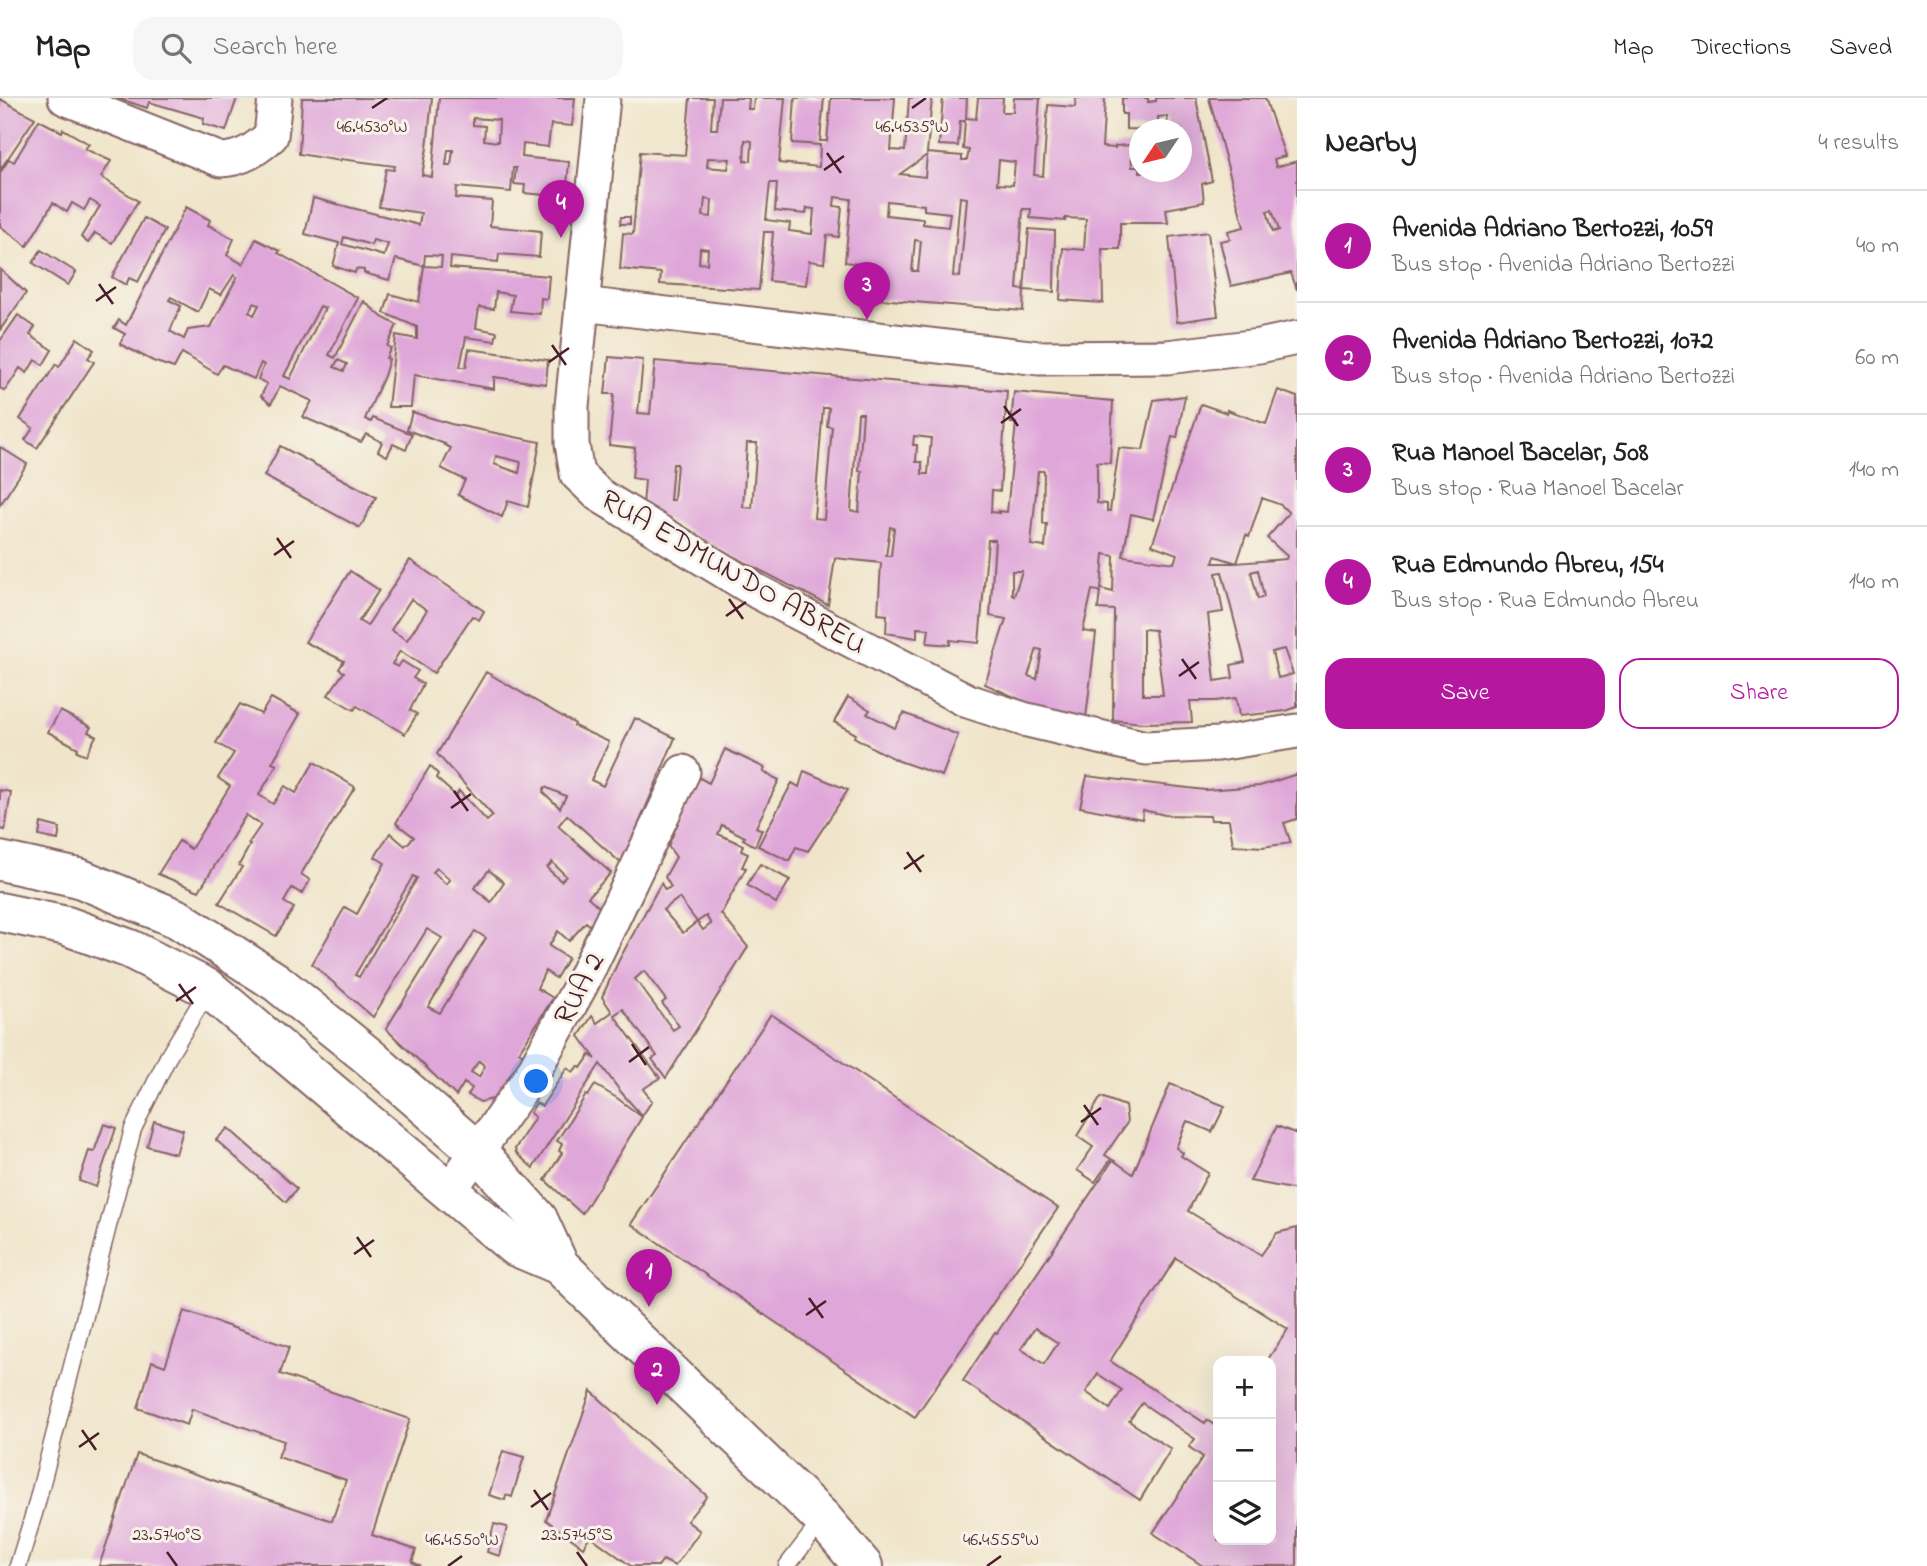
<!DOCTYPE html>
<meta charset="utf-8">
<style>
body{margin:0;font-family:"Indie Flower",sans-serif;background:#f6f6f6;color:#222}
.controls{position:absolute;right:21px;bottom:21px;display:grid;overflow:hidden;border-radius:14px;box-shadow:0 7px 28px #0002}
.controls button{width:63px;height:63px;display:grid;place-items:center;padding:0;border:0;border-bottom:2px solid #e0e0e0;background:#fff;color:#222;font:35px sans-serif}
.compass{position:absolute;left:1129px;top:21px;width:63px;height:63px;border-radius:50%;background:#fff;box-shadow:0 7px 28px #0002;rotate:235deg}
.you{position:absolute;left:537px;top:984px;width:24px;height:24px;margin:-18px;border:5px solid #fff;border-radius:50%;background:#1a73e8;box-shadow:0 0 0 10px #1a73e833}
.badge{display:grid;place-items:center;width:46px;height:46px;border-radius:50%;background:#b5179e;color:#fff;font-size:23px;font-weight:700}
.pin{position:absolute;translate:-50% -58px;filter:drop-shadow(0 2px 4px #0008)}
.pin::after{content:'';position:absolute;top:37px;width:24px;height:21px;background:inherit;clip-path:polygon(0 0,100% 0,50% 100%)}
.list{margin:0;padding:0;list-style:none}
h2{display:flex;justify-content:space-between;align-items:center;height:91px;margin:0;padding:0 28px;font-size:30px}
h2 small{font-size:23px;font-weight:400;color:#767676}
.list li{display:grid;grid-template-columns:46px 1fr auto;gap:21px;align-items:center;box-sizing:border-box;height:112px;padding:0 28px;border-top:2px solid #e0e0e0}
.list b{display:block;font-size:26px;white-space:nowrap}
.list p{margin:0;font-size:23px;white-space:nowrap;color:#767676}
.list em{font-size:23px;font-style:normal;color:#767676}
.actions{display:flex;gap:14px;padding:21px 28px}
.actions a{flex:1;padding:16px 0;border:2px solid #b5179e;border-radius:21px;text-align:center;font-size:24px;color:#b5179e}
.actions .main{background:#b5179e;color:#fff}
.icon{flex:none;width:38px;height:38px;fill:none;stroke:currentColor;stroke-width:2;stroke-linecap:round;stroke-linejoin:round}
.map{position:relative;flex:none;width:1297px;height:1468px;overflow:hidden}
header{display:flex;align-items:center;gap:42px;box-sizing:border-box;height:98px;padding:0 35px;background:#fff;border-bottom:2px solid #e0e0e0}
header strong{font-size:33px}
nav{display:flex;gap:38px;margin-inline-start:auto;font-size:24px}
.search{width:490px;height:63px;background:#f6f6f6;display:flex;align-items:center;gap:18px;box-sizing:border-box;padding:0 24px;border-radius:21px;color:#767676;font-size:26px}
main{display:flex}
aside{flex:1;background:#fff}
.map>svg:first-child{display:block}
</style>
<header>
<strong>Map</strong>
<div class="search"><svg class="icon" aria-label="search" viewBox="0 0 24 24"><circle cx="10" cy="10" r="6"/><path d="M15 15l6 6"/></svg>Search here</div>
<nav><a>Map</a><a>Directions</a><a>Saved</a></nav>
</header>
<main>
<div class="map">
<svg width="1297" height="1468" viewBox="0 0 1297 1468">
<rect width="100%" height="100%" fill="#f7f3e8"/>
<filter id="ink" filterUnits="userSpaceOnUse"><feTurbulence type="fractalNoise" baseFrequency=".0143" numOctaves="2"/><feDisplacementMap in="SourceGraphic" scale="14" xChannelSelector="R" yChannelSelector="G"/><feConvolveMatrix kernelMatrix="1 2 1 2 8 2 1 2 1" color-interpolation-filters="sRGB"/></filter>
<filter id="wash" filterUnits="userSpaceOnUse"><feTurbulence type="fractalNoise" baseFrequency=".00686" numOctaves="4" result="noise"/><feDisplacementMap in="SourceGraphic" scale="28" xChannelSelector="R" yChannelSelector="G"/><feGaussianBlur stdDeviation="1.57" result="paint"/><feColorMatrix in="noise" values="0 0 0 0 0 0 0 0 0 0 0 0 0 0 0 0 0 1.4 0 .05"/><feComposite in="paint" operator="in"/></filter>
<g filter="url(#wash)">
<rect width="100%" height="100%" fill="#f0e5ca"/>
<g id="blocks">
<g fill="#dfa6d9" fill-rule="evenodd">
<path d="M 117,0 L 237,0 L 226,33 L 203,26 L 204,20 L 149,4 L 147,10 Z"/>
<path d="M 302,0 L 432,0 L 427,50 L 422,77 L 432,79 L 439,0 L 575,0 L 572,28 L 551,26 L 548,49 L 523,46 L 522,59 L 569,64 L 566,99 L 524,95 L 525,87 L 514,86 L 516,70 L 513,70 L 511,94 L 457,89 L 456,100 L 492,103 L 490,128 L 541,133 L 539,159 L 499,156 L 498,164 L 451,159 L 450,170 L 549,178 L 547,201 L 541,200 L 540,216 L 510,213 L 513,197 L 496,194 L 494,211 L 479,209 L 476,230 L 497,234 L 495,243 L 466,239 L 460,269 L 466,269 L 469,251 L 548,262 L 546,286 L 494,279 L 494,291 L 414,277 L 411,309 L 388,309 L 396,237 L 417,241 L 417,229 L 384,215 L 390,196 L 419,204 L 424,168 L 396,161 L 389,182 L 364,175 L 364,172 L 356,171 L 355,175 L 333,168 L 339,145 L 305,136 L 313,100 L 419,127 L 421,115 L 379,109 L 386,71 L 394,72 L 395,68 L 341,61 L 340,63 L 299,56 ZM 473,20 L 499,22 L 498,44 L 484,42 L 485,28 L 473,27 ZM 448,52 L 453,52 L 451,67 L 446,67 ZM 344,139 L 371,147 L 373,142 L 388,146 L 384,158 L 342,146 ZM 425,157 L 442,158 L 441,169 L 424,168 Z"/>
<path d="M 690,0 L 713,0 L 711,31 L 717,31 L 720,0 L 749,0 L 748,11 L 753,11 L 754,0 L 785,0 L 779,65 L 819,69 L 820,47 L 792,45 L 795,0 L 824,0 L 820,43 L 827,43 L 831,0 L 895,0 L 891,52 L 905,53 L 909,0 L 932,0 L 927,55 L 962,58 L 962,62 L 967,62 L 969,52 L 963,51 L 965,23 L 960,23 L 958,48 L 939,47 L 943,0 L 967,0 L 966,20 L 976,21 L 978,0 L 1003,0 L 1002,14 L 1013,14 L 1014,0 L 1040,0 L 1034,77 L 1043,78 L 1048,7 L 1075,9 L 1076,0 L 1105,0 L 1102,49 L 1115,50 L 1115,48 L 1131,47 L 1132,69 L 1140,69 L 1140,74 L 1182,74 L 1182,32 L 1168,32 L 1167,18 L 1158,19 L 1158,32 L 1126,31 L 1126,16 L 1122,16 L 1122,0 L 1148,0 L 1148,4 L 1156,3 L 1156,0 L 1196,0 L 1212,83 L 1202,86 L 1204,104 L 1166,111 L 1168,125 L 1120,125 L 1120,151 L 1102,151 L 1103,205 L 1060,202 L 1063,150 L 1084,152 L 1086,121 L 1065,120 L 1065,123 L 1030,120 L 1031,111 L 1023,111 L 1017,191 L 1024,192 L 1029,131 L 1055,133 L 1054,194 L 1024,192 L 1023,213 L 854,199 L 858,166 L 845,164 L 851,101 L 835,99 L 834,108 L 842,109 L 839,139 L 827,137 L 824,165 L 809,163 L 806,187 L 769,183 L 773,134 L 764,134 L 759,192 L 660,186 L 661,175 L 620,171 L 623,135 L 633,136 L 640,54 L 685,57 ZM 745,42 L 752,43 L 751,63 L 744,63 ZM 927,57 L 925,79 L 900,76 ZM 708,60 L 730,61 L 728,71 L 707,69 ZM 999,62 L 1015,64 L 1013,87 L 997,86 ZM 770,85 L 777,85 L 775,113 L 806,116 L 807,110 L 814,111 L 812,136 L 789,133 L 790,125 L 766,122 ZM 960,99 L 967,100 L 960,179 L 953,178 ZM 705,101 L 712,102 L 711,119 L 703,118 ZM 887,103 L 924,107 L 924,112 L 950,115 L 948,129 L 923,126 L 923,121 L 886,117 ZM 915,142 L 921,143 L 918,173 L 912,173 ZM 700,150 L 708,151 L 707,166 L 699,165 Z"/>
<path d="M 1209,0 L 1265,0 L 1285,58 L 1274,61 L 1276,69 L 1297,63 L 1297,192 L 1291,175 L 1231,188 L 1220,143 L 1230,141 L 1228,133 L 1244,129 ZM 1272,112 L 1279,132 L 1273,134 L 1267,113 Z"/>
<path d="M 0,1 L 35,20 L 0,72 Z"/>
<path d="M 39,22 L 62,34 L 63,31 L 89,46 L 85,51 L 111,63 L 101,79 L 138,103 L 112,145 L 95,135 L 88,145 L 81,139 L 100,108 L 90,102 L 84,112 L 72,105 L 67,114 L 53,105 L 27,148 L 0,128 L 0,75 L 9,61 L 14,64 Z"/>
<path d="M 186,109 L 210,122 L 208,127 L 234,141 L 227,157 L 243,166 L 256,141 L 280,153 L 278,155 L 358,200 L 329,257 L 335,260 L 364,203 L 382,219 L 397,227 L 387,248 L 391,250 L 386,260 L 389,261 L 384,278 L 365,321 L 371,324 L 373,320 L 412,336 L 406,352 L 393,346 L 387,358 L 378,353 L 382,344 L 366,336 L 361,344 L 303,319 L 312,303 L 280,288 L 271,306 L 261,298 L 267,286 L 258,281 L 264,267 L 261,265 L 254,281 L 223,267 L 217,276 L 182,255 L 174,270 L 153,263 L 120,246 L 125,236 L 114,230 L 119,222 L 126,227 ZM 234,177 L 237,179 L 211,229 L 188,232 L 184,241 L 170,233 L 181,208 L 169,202 L 171,199 L 198,214 L 209,191 L 221,197 ZM 254,205 L 259,207 L 254,217 L 249,214 ZM 320,208 L 325,210 L 290,281 L 284,278 ZM 338,262 L 347,266 L 344,273 L 334,269 Z"/>
<path d="M 621,119 L 630,119 L 630,126 L 620,126 Z"/>
<path d="M 144,120 L 165,132 L 138,184 L 129,180 L 126,187 L 112,179 Z"/>
<path d="M 1208,134 L 1218,218 L 1177,224 L 1169,139 Z"/>
<path d="M 41,152 L 76,174 L 68,187 L 33,165 Z"/>
<path d="M 0,171 L 26,195 L 0,232 Z"/>
<path d="M 18,217 L 35,229 L 30,237 L 52,252 L 43,267 L 35,262 L 27,275 L 20,270 L 5,293 L 0,290 L 0,243 Z"/>
<path d="M 77,240 L 94,252 L 88,260 L 94,264 L 37,350 L 25,342 L 33,330 L 20,321 L 56,266 L 59,269 Z"/>
<path d="M 609,259 L 643,262 L 638,315 L 650,316 L 655,263 L 1007,293 L 1000,393 L 992,392 L 991,414 L 999,415 L 998,413 L 1007,414 L 1016,325 L 1011,325 L 1014,294 L 1113,303 L 1110,365 L 1097,364 L 1097,405 L 1107,406 L 1107,413 L 1110,413 L 1119,350 L 1143,352 L 1154,302 L 1185,298 L 1177,340 L 1172,339 L 1153,421 L 1131,416 L 1123,458 L 1174,465 L 1177,456 L 1152,447 L 1201,306 L 1227,315 L 1227,312 L 1266,326 L 1278,292 L 1297,299 L 1297,609 L 1286,613 L 1239,618 L 1236,600 L 1216,603 L 1190,603 L 1192,624 L 1143,625 L 1113,622 L 1114,512 L 1098,511 L 1100,493 L 1092,492 L 1083,533 L 1096,535 L 1086,620 L 1058,615 L 1021,602 L 985,586 L 1006,521 L 990,518 L 995,442 L 988,442 L 979,545 L 950,542 L 950,547 L 927,545 L 929,531 L 917,530 L 917,540 L 886,535 L 887,517 L 878,516 L 881,465 L 835,460 L 828,507 L 742,463 L 643,408 L 645,382 L 632,380 L 635,350 L 609,347 L 614,296 L 605,296 ZM 823,310 L 829,310 L 827,328 L 832,329 L 824,421 L 814,420 ZM 858,315 L 863,315 L 859,373 L 862,373 L 859,414 L 851,413 ZM 914,338 L 931,340 L 928,376 L 922,376 L 922,364 L 916,364 L 917,347 L 913,347 ZM 747,345 L 757,345 L 752,410 L 743,409 ZM 673,366 L 677,366 L 674,402 L 670,402 ZM 1038,373 L 1044,373 L 1043,426 L 1047,426 L 1045,449 L 1031,447 ZM 1262,400 L 1281,407 L 1289,415 L 1267,440 L 1287,458 L 1286,461 L 1237,465 L 1246,437 L 1249,439 ZM 890,429 L 894,430 L 891,458 L 886,458 ZM 1104,456 L 1114,458 L 1113,494 L 1101,491 ZM 1215,458 L 1237,465 L 1213,465 ZM 1258,472 L 1264,499 L 1258,501 L 1251,474 ZM 1012,473 L 1022,473 L 1014,498 L 1012,497 ZM 1222,474 L 1245,564 L 1231,567 L 1233,580 L 1215,583 L 1208,516 L 1223,514 L 1216,475 ZM 1143,531 L 1155,532 L 1163,597 L 1143,597 ZM 1037,551 L 1042,552 L 1037,581 L 1028,578 ZM 1284,551 L 1293,576 L 1278,580 L 1272,554 Z"/>
<path d="M 412,314 L 451,326 L 540,344 L 528,409 L 508,403 L 502,419 L 458,397 L 465,382 L 441,370 L 451,350 L 444,347 L 445,346 L 407,332 ZM 496,358 L 521,364 L 519,375 L 494,366 Z"/>
<path d="M 280,348 L 376,399 L 360,430 L 264,378 Z"/>
<path d="M 0,349 L 27,366 L 0,407 Z"/>
<path d="M 410,462 L 484,513 L 479,522 L 472,518 L 434,575 L 400,553 L 392,566 L 398,569 L 402,563 L 418,573 L 413,580 L 423,586 L 410,612 L 417,616 L 405,636 L 357,608 L 354,612 L 328,597 L 344,574 L 339,571 L 344,563 L 305,544 L 350,473 L 379,492 L 359,523 L 367,528 ZM 411,501 L 427,512 L 407,542 L 391,532 Z"/>
<path d="M 486,574 L 575,626 L 574,628 L 609,644 L 591,682 L 603,688 L 635,620 L 675,640 L 622,766 L 567,717 L 558,728 L 611,775 L 588,799 L 601,811 L 593,830 L 586,824 L 569,843 L 558,833 L 549,848 L 568,860 L 556,880 L 545,873 L 537,890 L 553,900 L 519,954 L 524,958 L 497,1000 L 480,1004 L 468,997 L 472,990 L 464,985 L 456,998 L 386,931 L 442,840 L 427,831 L 373,919 L 312,866 L 345,809 L 357,816 L 385,765 L 375,759 L 390,735 L 405,748 L 414,739 L 396,725 L 430,668 L 438,676 L 436,680 L 456,698 L 459,693 L 487,723 L 493,718 L 437,656 ZM 545,689 L 566,698 L 560,710 L 543,694 ZM 552,764 L 566,778 L 561,783 L 547,770 ZM 437,770 L 450,782 L 446,786 L 433,774 ZM 489,772 L 504,785 L 491,804 L 474,790 ZM 413,778 L 417,780 L 359,879 L 355,877 ZM 475,833 L 486,840 L 440,915 L 428,909 ZM 479,963 L 485,968 L 479,979 L 471,974 Z"/>
<path d="M 848,599 L 870,612 L 867,616 L 895,630 L 904,615 L 958,637 L 942,678 L 899,663 L 875,651 L 854,639 L 856,636 L 834,624 Z"/>
<path d="M 271,600 L 300,616 L 272,665 L 277,667 L 259,697 L 273,706 L 285,688 L 296,695 L 314,664 L 355,689 L 301,776 L 310,782 L 302,796 L 292,790 L 284,804 L 294,810 L 276,838 L 219,805 L 242,769 L 239,767 L 250,747 L 248,746 L 261,727 L 246,717 L 199,793 L 158,776 L 179,743 L 191,751 L 230,688 L 218,680 L 234,655 L 216,645 L 240,606 L 261,616 Z"/>
<path d="M 60,613 L 91,629 L 88,634 L 96,638 L 86,657 L 77,653 L 78,650 L 48,634 Z"/>
<path d="M 725,651 L 765,670 L 763,674 L 779,682 L 756,729 L 762,732 L 755,748 L 743,741 L 745,739 L 722,727 L 718,736 L 743,747 L 741,753 L 748,756 L 742,769 L 746,770 L 721,816 L 748,849 L 666,980 L 652,961 L 657,958 L 623,911 L 614,917 L 660,980 L 643,991 L 652,1003 L 642,1018 L 621,994 L 600,966 L 533,1070 L 516,1055 L 515,1051 L 535,1019 L 530,1015 L 536,1005 L 542,1008 L 567,970 L 573,974 L 578,968 L 581,970 L 590,957 L 596,961 L 579,938 L 592,918 L 597,925 L 612,914 L 602,899 L 619,862 L 661,785 L 665,792 L 671,789 L 665,779 L 676,759 L 668,748 L 698,679 L 709,685 ZM 679,800 L 697,824 L 706,818 L 711,826 L 703,832 L 697,824 L 683,835 L 663,812 ZM 644,873 L 666,902 L 662,905 L 679,928 L 673,932 L 635,881 Z"/>
<path d="M 804,673 L 848,692 L 808,753 L 796,749 L 789,763 L 758,748 L 792,685 L 799,689 Z"/>
<path d="M 1297,676 L 1297,721 L 1284,725 L 1291,745 L 1262,749 L 1233,747 L 1229,722 L 1211,722 L 1210,718 L 1165,717 L 1143,712 L 1142,721 L 1080,709 L 1087,678 L 1205,692 L 1260,688 Z"/>
<path d="M 0,692 L 11,694 L 5,732 L 0,731 Z"/>
<path d="M 41,725 L 60,730 L 58,742 L 39,738 Z"/>
<path d="M 760,766 L 790,782 L 776,805 L 747,787 Z"/>
<path d="M 771,916 L 1058,1110 L 915,1319 L 631,1126 Z"/>
<path d="M 1170,986 L 1225,1008 L 1212,1034 L 1187,1023 L 1176,1050 L 1183,1055 L 1181,1058 L 1208,1075 L 1188,1113 L 1261,1157 L 1277,1135 L 1297,1130 L 1297,1468 L 1203,1468 L 1153,1435 L 1203,1359 L 1189,1349 L 1195,1341 L 1142,1305 L 1129,1323 L 1171,1351 L 1140,1402 L 963,1283 L 995,1234 L 997,1235 L 1113,1062 L 1133,1076 ZM 1176,1160 L 1288,1231 L 1267,1263 L 1271,1263 L 1271,1442 L 1218,1442 L 1218,1330 L 1207,1322 L 1205,1325 L 1110,1263 ZM 1035,1230 L 1058,1245 L 1044,1266 L 1021,1251 ZM 1098,1276 L 1122,1292 L 1110,1311 L 1086,1294 Z"/>
<path d="M 595,987 L 617,1000 L 642,1019 L 582,1116 L 545,1082 L 562,1055 L 559,1053 L 562,1046 L 557,1043 L 586,997 L 588,998 Z"/>
<path d="M 1101,999 L 1125,1008 L 1127,1025 L 1105,1057 L 1111,1061 L 1095,1084 L 1077,1072 L 1093,1049 L 1077,1038 Z"/>
<path d="M 154,1023 L 183,1032 L 176,1056 L 147,1048 Z"/>
<path d="M 104,1026 L 116,1030 L 96,1089 L 79,1083 L 89,1053 L 94,1054 Z"/>
<path d="M 1277,1028 L 1297,1036 L 1297,1092 L 1250,1083 Z"/>
<path d="M 228,1030 L 297,1091 L 286,1104 L 216,1042 Z"/>
<path d="M 184,1213 L 289,1249 L 280,1276 L 410,1321 L 372,1437 L 416,1452 L 412,1464 L 421,1468 L 99,1468 L 137,1356 L 332,1423 L 346,1382 L 278,1359 L 284,1343 L 192,1311 L 187,1327 L 138,1310 L 152,1263 L 165,1268 Z"/>
<path d="M 591,1293 L 707,1398 L 687,1423 L 700,1433 L 675,1468 L 663,1462 L 658,1468 L 631,1468 L 590,1438 L 583,1449 L 546,1422 Z"/>
<path d="M 503,1353 L 524,1359 L 512,1399 L 506,1397 L 505,1402 L 489,1397 Z"/>
<path d="M 494,1426 L 507,1429 L 500,1458 L 487,1454 Z"/>
</g>
</g>
</g>
<g filter="url(#ink)">
<use href="#blocks" fill-opacity="0" stroke="#846463" stroke-width="2"/>
<g fill="none" stroke-linecap="round" stroke-linejoin="round">
<g stroke="#846463" stroke-width="19">
<g id="lane">
<path d="M 18,1468 L 35,1412 L 133,1031 L 168,959 L 209,891"/>
<path d="M 787,1468 L 823,1421"/>
</g>
</g>
<g stroke="#846463" stroke-width="37">
<g id="street">
<path d="M 65,0 L 221,62 C 242,61 255,52 271,38 L 275,0"/>
<path d="M 603,0 L 572,308 L 572,346 L 577,376 L 599,397 L 758,494 L 968,603 L 1023,621 L 1146,650 L 1218,646 L 1297,633"/>
<path d="M 582,206 L 1039,260 L 1167,259 L 1259,248 L 1297,240"/>
<path d="M 449,1093 L 531,978 L 582,885 L 683,674"/>
</g>
</g>
<g stroke="#846463" stroke-width="42">
<g id="secondary">
<path d="M 0,763 L 79,780 L 178,821 L 276,884 L 368,958 L 478,1054 L 538,1121 L 559,1167"/>
<path d="M 0,814 L 67,828 L 130,851 L 209,891 L 514,1148 L 559,1167 L 823,1421 L 863,1468"/>
</g>
</g>
<use href="#lane" stroke="#fff" stroke-width="16"/>
<use href="#street" stroke="#fff" stroke-width="33"/>
<use href="#secondary" stroke="#fff" stroke-width="38"/>
</g>
</g>
<path fill="none" stroke="#4a1f2b" stroke-width="2.5" d="M 372,10 L 387,0M 912,10 L 926,0M 827,55 L 841,75M 824,72 L 844,58M 99,186 L 113,206M 96,203 L 116,189M 552,247 L 566,267M 549,264 L 569,250M 1004,308 L 1018,328M 1001,325 L 1021,311M 277,440 L 291,460M 274,457 L 294,443M 729,501 L 743,521M 726,518 L 746,504M 1182,561 L 1196,581M 1179,578 L 1199,564M 454,693 L 468,713M 451,710 L 471,696M 907,754 L 921,774M 904,771 L 924,757M 179,886 L 193,906M 176,903 L 196,889M 632,946 L 646,967M 629,964 L 649,949M 1084,1007 L 1098,1027M 1081,1024 L 1101,1010M 357,1139 L 371,1159M 354,1156 L 374,1142M 809,1200 L 823,1220M 806,1217 L 826,1203M 82,1332 L 96,1352M 79,1349 L 99,1335M 534,1392 L 548,1412M 531,1409 L 551,1395M 167,1454 L 177,1468M 577,1454 L 587,1468M 448,1468 L 462,1458M 987,1468 L 1001,1458"/>
<g text-anchor="middle" stroke-width="6" stroke-linejoin="round" paint-order="stroke">
<g font-size="30" fill="#4a1f2b" stroke="#f7f3e8">
<text transform="translate(734 473) rotate(30)" y="10">RUA EDMUNDO ABREU</text>
<text transform="translate(578 890) rotate(-63)" y="10">RUA 2</text>
</g>
</g>
<g font-size="18" text-anchor="middle" fill="#4a1f2b" stroke="#f7f3e8" stroke-width="6" stroke-linejoin="round" paint-order="stroke">
<text x="372" y="34">46.4530°W</text>
<text x="912" y="34">46.4535°W</text>
<text x="167" y="1442">23.5740°S</text>
<text x="577" y="1442">23.5745°S</text>
<text x="462" y="1447">46.4550°W</text>
<text x="1001" y="1447">46.4555°W</text>
</g>
</svg>
<div class="controls">
<button>+</button>
<button>−</button>
<button><svg class="icon" aria-label="layers" viewBox="0 0 24 24"><path d="M12 4l9 5-9 5-9-5zM3 14l9 5 9-5"/></svg></button>
</div>
<svg class="compass" viewBox="-18 -18 36 36"><path d="M0-13l5 13h-10z" fill="#e53935"/><path d="M0 13l5-13h-10z" fill="#767676"/></svg>
<div class="you"></div>
<div class="pin badge" style="left:649px;top:1209px">1</div>
<div class="pin badge" style="left:657px;top:1307px">2</div>
<div class="pin badge" style="left:867px;top:222px">3</div>
<div class="pin badge" style="left:561px;top:140px">4</div>
</div>
<aside>
<h2>Nearby<small>4 results</small></h2>
<ul class="list">
<li><span class="badge">1</span><div><b>Avenida Adriano Bertozzi, 1059</b><p>Bus stop · Avenida Adriano Bertozzi</p></div><em>40 m</em></li>
<li><span class="badge">2</span><div><b>Avenida Adriano Bertozzi, 1072</b><p>Bus stop · Avenida Adriano Bertozzi</p></div><em>60 m</em></li>
<li><span class="badge">3</span><div><b>Rua Manoel Bacelar, 508</b><p>Bus stop · Rua Manoel Bacelar</p></div><em>140 m</em></li>
<li><span class="badge">4</span><div><b>Rua Edmundo Abreu, 154</b><p>Bus stop · Rua Edmundo Abreu</p></div><em>140 m</em></li>
</ul>
<div class="actions"><a class="main">Save</a><a>Share</a></div>
</aside>
</main>
